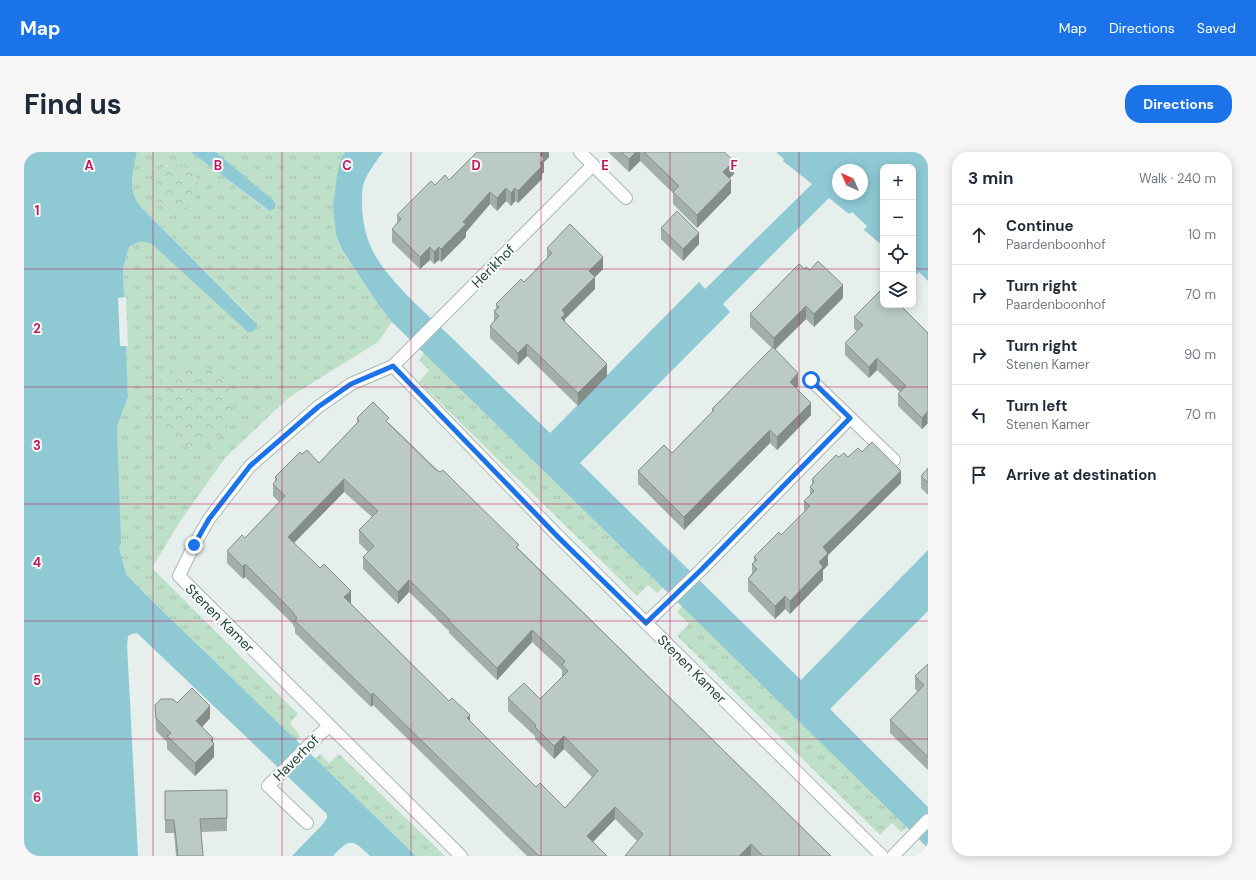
<!DOCTYPE html>
<meta charset="utf-8">
<style>
body{margin:0;font-family:"DM Sans",sans-serif;background:#f6f6f7;color:#1f2937}
.controls{position:absolute;right:12px;top:12px;display:grid;overflow:hidden;border-radius:8px;box-shadow:0 2px 10px #0003}
.controls button{width:36px;height:36px;display:grid;place-items:center;padding:0;border:0;border-bottom:1px solid #e0e1e3;background:#fff;color:#1f2937;font:20px sans-serif}
.compass{position:absolute;left:808px;top:12px;width:36px;height:36px;border-radius:50%;background:#fff;box-shadow:0 2px 10px #0003;rotate:315deg}
.stop{position:absolute;width:12px;height:12px;margin:-9px;border:3px solid #1a73e8;border-radius:50%;background:#fff}
.stop.end{background:#1a73e8;border-color:#fff;box-shadow:0 1px 4px #0008}
.list{margin:0;padding:0;list-style:none}
h2{display:flex;justify-content:space-between;align-items:center;height:52px;margin:0;padding:0 16px;font-size:17px}
h2 small{font-size:13px;font-weight:400;color:#747a83}
.list li{display:grid;grid-template-columns:26px 1fr auto;gap:12px;align-items:center;box-sizing:border-box;height:60px;padding:0 16px;border-top:1px solid #e0e1e3}
.list b{display:block;font-size:15px;white-space:nowrap}
.list p{margin:0;font-size:13px;white-space:nowrap;color:#747a83}
.list em{font-size:13px;font-style:normal;color:#747a83}
.icon{flex:none;width:22px;height:22px;fill:none;stroke:currentColor;stroke-width:2;stroke-linecap:round;stroke-linejoin:round}
.map{position:relative;flex:none;width:904px;height:704px;overflow:hidden;border-radius:16px}
header{display:flex;align-items:center;gap:24px;box-sizing:border-box;height:56px;padding:0 20px;background:#1a73e8;color:#fff}
header strong{font-size:19px}
nav{display:flex;gap:22px;margin-inline-start:auto;font-size:14px}
.intro{display:flex;align-items:center;justify-content:space-between;box-sizing:border-box;height:96px;padding:0 24px}
h1{margin:0;font-size:28px}
.button{padding:10px 18px;border-radius:16px;background:#1a73e8;color:#fff;font-size:14px;font-weight:700}
main{display:flex;gap:24px;padding:0 24px}
aside{flex:1;background:#fff;border-radius:16px;box-shadow:0 2px 10px #0003}
.map>svg:first-child{display:block}
</style>
<header>
<strong>Map</strong>
<nav><a>Map</a><a>Directions</a><a>Saved</a></nav>
</header>
<div class="intro"><h1>Find us</h1><a class="button">Directions</a></div>
<main>
<div class="map">
<svg width="904" height="704" viewBox="0 0 904 704">
<defs>
<pattern id="grass-tufts" width="24" height="20" patternUnits="userSpaceOnUse"><rect width="24" height="20" fill="#bfe0c8"/><path d="M3 7l-1-3M5 7V3M7 7l1-3M15 17l-1-3M17 17v-4M19 17l1-3" fill="none" stroke="#a4c1ad"/></pattern>
<pattern id="park-crowns" width="20" height="18" patternUnits="userSpaceOnUse"><rect width="20" height="18" fill="#bfe0c8"/><path d="M2 6a3 3 0 1 1 6 0M12 15a3 3 0 1 1 6 0" fill="none" stroke="#a4c1ad"/></pattern>
</defs>
<rect width="100%" height="100%" fill="#e6efeb"/>
<g fill="url(#grass-tufts)" fill-rule="evenodd">
<path d="M 113,0 L 167,0 L 245,59 L 250,57 L 252,53 L 249,48 L 192,0 L 321,0 L 317,7 L 312,83 L 318,99 L 354,152 L 368,170 L 354,190 L 264,246 L 201,306 L 155,371 L 128,416 L 274,562 L 266,571 L 276,584 L 273,589 L 122,443 L 102,422 L 95,395 L 93,275 L 104,245 L 99,117 L 105,95 L 112,90 L 121,89 L 128,92 L 146,108 L 231,169 L 116,54 C 103,37 109,19 113,0 ZM 154,12 L 173,28 L 173,41 L 166,52 L 154,58 L 141,56 L 131,47 L 132,22 L 142,13 Z"/>
<path d="M 400,201 L 639,436 L 633,441 L 624,433 L 613,444 L 395,230 L 405,218 L 395,208 Z"/>
<path d="M 658,454 L 883,675 L 877,680 L 868,671 L 856,683 L 653,484 L 665,472 L 653,460 Z"/>
<path d="M 296,602 L 305,611 L 315,602 L 421,704 L 392,704 L 291,607 Z"/>
</g>
<g fill="url(#park-crowns)">
<circle cx="151" cy="35" r="23"/>
<circle cx="168" cy="254" r="41"/>
</g>
<g fill="#8ec9d4" fill-rule="evenodd">
<path d="M 0,0 L 113,0 C 109,19 103,37 116,54 L 233,172 L 231,178 L 225,181 L 128,92 C 118,88 113,90 105,95 L 99,117 L 104,245 L 93,275 L 97,391 L 95,395 L 102,422 L 122,443 L 392,704 L 346,704 C 328,687 326,686 309,704 L 268,704 L 299,672 L 303,666 L 303,662 L 113,481 L 108,482 L 104,484 L 103,493 L 114,704 L 0,704 Z"/>
<path d="M 167,0 L 192,0 L 249,48 L 252,53 L 250,57 L 245,59 L 243,57 Z"/>
<path d="M 321,0 L 359,0 C 352,10 342,22 339,34 C 336,50 339,73 344,88 C 356,123 400,159 426,184 C 459,217 493,249 526,281 L 675,130 L 681,137 L 788,32 L 759,9 L 760,7 L 752,0 L 904,0 L 904,129 L 895,120 L 891,124 L 889,122 L 889,15 L 859,15 L 859,94 L 840,78 L 843,74 L 828,60 L 825,62 L 805,46 L 699,152 L 706,160 L 556,311 L 777,528 L 904,398 L 904,459 L 806,557 L 904,655 L 904,696 L 368,170 L 354,152 L 318,98 L 312,83 L 309,54 L 313,23 L 317,7 ZM 814,18 L 838,18 L 838,42 L 814,42 Z"/>
</g>
<path fill="#e6efeb" d="M 102,145 L 104,194 L 96,194 L 94,146 Z"/>
<g fill="none" stroke-linecap="round" stroke-linejoin="round">
<g stroke="#a8b8b2" stroke-width="14">
<g id="minor">
<path d="M 556,0 L 602,46"/>
<path d="M 369,214 L 569,13"/>
<path d="M 787,228 L 870,308"/>
<path d="M 622,471 L 678,417 L 826,266"/>
<path d="M 283,671 L 244,634 L 295,583 L 305,574"/>
<path d="M 437,704 L 155,424 L 170,393 L 185,367 L 226,314 L 294,255 L 327,232 L 369,214 L 535,385 L 858,704"/>
<path d="M 869,704 L 904,668"/>
</g>
</g>
<use href="#minor" stroke="#fff" stroke-width="12"/>
</g>
<g fill="#a1aea9" fill-rule="evenodd">
<path d="M 525,0 L 525,5 L 520,10 L 520,20 L 518,22 L 518,27 L 494,51 L 491,49 L 487,54 L 482,49 L 473,59 L 466,52 L 442,80 L 442,85 L 417,110 L 415,108 L 410,112 L 406,108 L 396,117 L 368,90 L 368,77 L 373,72 L 373,63 L 411,33 Z"/>
<path d="M 584,0 L 700,0 L 710,22 L 705,26 L 707,41 L 673,76 L 649,52 L 649,41 L 616,9 L 605,20 Z"/>
<path d="M 637,76 L 675,92 L 659,109 L 637,87 Z"/>
<path d="M 523,96 L 579,117 L 571,125 L 571,137 L 541,167 L 541,170 L 583,224 L 554,254 L 503,204 L 494,213 L 466,186 L 466,174 L 470,169 L 470,159 L 472,157 L 472,152 L 500,130 L 523,106 Z"/>
<path d="M 781,117 L 819,146 L 790,175 L 782,167 L 751,198 L 774,234 L 772,236 L 787,263 L 753,298 L 746,291 L 660,378 L 614,332 L 614,319 L 648,301 L 688,260 L 688,257 L 748,196 L 726,175 L 726,162 Z"/>
<path d="M 830,165 L 904,181 L 904,272 L 903,272 L 898,277 L 874,254 L 874,242 L 876,240 L 853,218 L 845,226 L 821,203 L 821,191 L 833,179 L 830,177 Z"/>
<path d="M 333,266 L 365,271 L 495,397 L 807,704 L 601,704 L 613,689 L 591,667 L 569,690 L 583,704 L 503,704 L 349,553 L 347,555 L 271,481 L 271,476 L 269,474 L 269,472 L 221,425 L 219,427 L 203,411 L 203,399 L 221,386 L 255,350 L 249,344 L 249,332 L 251,330 L 251,325 L 278,302 L 295,311 L 333,271 ZM 320,340 L 348,365 L 335,378 L 335,391 L 344,400 L 339,405 L 339,417 L 374,452 L 385,440 L 425,479 L 425,481 L 473,528 L 508,490 L 538,518 L 538,525 L 516,547 L 484,546 L 484,559 L 511,584 L 511,587 L 530,607 L 540,597 L 568,625 L 541,656 L 512,635 L 326,451 L 327,451 L 270,391 Z"/>
<path d="M 838,300 L 877,331 L 804,403 L 804,413 L 799,418 L 799,428 L 766,462 L 761,457 L 751,467 L 724,439 L 724,427 L 728,421 L 728,412 L 730,410 L 730,405 L 757,383 L 780,360 L 780,349 L 786,344 L 786,335 L 788,332 L 788,327 L 815,305 L 824,305 Z"/>
<path d="M 904,316 L 904,343 L 897,336 L 897,324 Z"/>
<path d="M 904,512 L 904,618 L 866,581 L 866,568 L 894,540 L 891,537 L 891,524 Z"/>
<path d="M 153,551 L 186,566 L 178,575 L 189,591 L 190,605 L 171,624 L 143,597 L 143,590 L 132,579 L 131,553 Z"/>
<path d="M 203,638 L 203,679 L 177,680 L 179,704 L 152,704 L 150,681 L 141,681 L 141,639 Z"/>
</g>
<g fill="#838d89">
<path d="M 518,0 L 525,0 L 525,5 L 520,10 L 520,20 L 518,22 L 518,27 L 494,51 L 494,39 L 516,2 Z"/>
<path d="M 612,0 L 616,0 L 616,9 L 605,20 L 605,7 Z"/>
<path d="M 710,9 L 710,22 L 699,33 L 699,20 Z"/>
<path d="M 707,28 L 707,41 L 673,76 L 673,63 Z"/>
<path d="M 482,36 L 482,49 L 473,59 L 473,46 Z"/>
<path d="M 491,36 L 491,49 L 487,54 L 487,41 Z"/>
<path d="M 466,40 L 466,52 L 442,80 L 442,85 L 417,110 L 417,97 L 439,70 Z"/>
<path d="M 675,81 L 675,92 L 659,109 L 659,97 Z"/>
<path d="M 406,95 L 406,108 L 396,117 L 396,105 Z"/>
<path d="M 415,95 L 415,108 L 410,112 L 410,100 Z"/>
<path d="M 579,105 L 579,117 L 571,125 L 571,137 L 541,167 L 541,174 L 537,178 L 538,158 L 565,119 Z"/>
<path d="M 819,133 L 819,146 L 790,175 L 790,162 Z"/>
<path d="M 782,154 L 782,167 L 750,198 L 750,186 Z"/>
<path d="M 503,192 L 503,204 L 494,213 L 494,201 Z"/>
<path d="M 853,206 L 853,218 L 845,226 L 845,215 Z"/>
<path d="M 583,212 L 583,224 L 554,254 L 554,241 Z"/>
<path d="M 774,221 L 774,234 L 766,243 L 766,230 Z"/>
<path d="M 787,251 L 787,263 L 753,298 L 753,285 Z"/>
<path d="M 903,260 L 903,272 L 898,277 L 898,266 Z"/>
<path d="M 746,278 L 746,291 L 660,378 L 660,365 Z"/>
<path d="M 877,319 L 877,331 L 804,403 L 804,413 L 799,418 L 799,428 L 766,462 L 766,449 L 795,410 L 799,395 Z"/>
<path d="M 320,327 L 320,340 L 264,397 L 264,385 Z"/>
<path d="M 221,412 L 221,425 L 219,427 L 219,415 Z"/>
<path d="M 385,428 L 385,440 L 374,452 L 374,440 Z"/>
<path d="M 327,439 L 327,451 L 320,457 L 320,445 Z"/>
<path d="M 761,444 L 761,457 L 751,467 L 751,454 Z"/>
<path d="M 508,478 L 508,490 L 473,528 L 473,516 Z"/>
<path d="M 349,541 L 349,553 L 347,555 L 347,543 Z"/>
<path d="M 186,554 L 186,566 L 172,582 L 172,569 Z"/>
<path d="M 446,563 L 446,575 L 443,566 Z"/>
<path d="M 540,584 L 540,597 L 530,607 L 530,594 Z"/>
<path d="M 189,586 L 189,593 L 190,592 L 190,605 L 171,624 L 171,611 L 187,588 Z"/>
<path d="M 591,655 L 591,667 L 563,696 L 563,684 Z"/>
<path d="M 727,692 L 727,704 L 715,704 Z"/>
</g>
<g fill="#bbcac4" stroke="#838d89" fill-rule="evenodd">
<path d="M 453,0 L 518,0 L 516,2 L 520,7 L 516,11 L 518,14 L 494,39 L 491,36 L 487,41 L 482,36 L 473,46 L 466,40 L 439,70 L 442,72 L 417,97 L 415,95 L 410,100 L 406,95 L 396,105 L 368,77 L 377,67 L 373,63 L 407,29 L 411,33 L 421,23 L 425,28 Z"/>
<path d="M 597,0 L 612,0 L 605,7 Z"/>
<path d="M 620,0 L 700,0 L 710,9 L 699,20 L 707,28 L 673,63 L 649,40 L 655,34 Z"/>
<path d="M 653,59 L 675,81 L 659,97 L 637,76 Z"/>
<path d="M 546,72 L 579,105 L 565,119 L 571,125 L 538,158 L 541,162 L 537,166 L 583,212 L 554,241 L 503,192 L 494,201 L 466,174 L 475,164 L 470,159 L 475,155 L 472,152 L 497,127 L 500,130 L 528,101 L 523,96 Z"/>
<path d="M 794,109 L 819,133 L 790,162 L 782,154 L 750,186 L 726,162 L 775,112 L 781,117 L 782,115 L 786,118 Z"/>
<path d="M 859,136 L 859,153 L 876,153 L 904,181 L 904,260 L 903,260 L 898,266 L 874,242 L 882,234 L 853,206 L 845,215 L 821,191 L 839,173 L 830,165 Z"/>
<path d="M 749,195 L 774,221 L 766,230 L 787,251 L 753,285 L 746,278 L 660,365 L 614,319 L 640,293 L 648,301 L 690,258 L 688,257 Z"/>
<path d="M 349,250 L 365,266 L 362,269 L 411,317 L 416,320 L 419,318 L 431,330 L 495,393 L 492,395 L 536,438 L 807,704 L 739,704 L 727,692 L 715,704 L 601,704 L 619,682 L 591,655 L 563,684 L 583,704 L 515,704 L 349,541 L 347,543 L 271,469 L 273,466 L 269,461 L 270,461 L 221,412 L 219,415 L 203,399 L 218,383 L 221,386 L 261,344 L 249,332 L 253,327 L 251,325 L 276,300 L 278,302 L 283,298 L 295,311 L 335,269 L 333,266 ZM 320,327 L 354,359 L 335,378 L 350,394 L 339,405 L 374,440 L 385,428 L 426,468 L 425,469 L 473,516 L 508,478 L 541,509 L 538,513 L 544,519 L 516,547 L 500,531 L 484,546 L 512,573 L 511,575 L 530,594 L 540,584 L 574,619 L 541,656 L 516,631 L 512,635 L 443,566 L 446,563 L 428,546 L 425,549 L 320,445 L 327,439 L 300,412 L 296,416 L 264,385 Z"/>
<path d="M 848,290 L 877,319 L 799,395 L 804,401 L 795,410 L 799,415 L 766,449 L 761,444 L 751,454 L 724,427 L 733,417 L 728,412 L 733,408 L 730,405 L 755,380 L 757,383 L 786,354 L 780,349 L 790,339 L 786,335 L 790,330 L 788,327 L 812,303 L 815,305 L 820,301 L 824,305 L 834,296 L 838,300 Z"/>
<path d="M 904,316 L 904,331 L 897,324 Z"/>
<path d="M 904,512 L 904,605 L 866,568 L 900,533 L 891,524 Z"/>
<path d="M 168,536 L 186,554 L 172,569 L 189,586 L 187,588 L 190,592 L 171,611 L 143,584 L 147,581 L 132,566 L 131,553 L 137,547 L 149,547 L 153,551 Z"/>
<path d="M 203,638 L 203,666 L 176,667 L 179,704 L 154,704 L 150,668 L 141,668 L 141,639 Z"/>
</g>
<g fill="none" stroke-linecap="round" stroke-linejoin="round">
<path stroke="#1a73e8" stroke-width="5" d="M 170,393 L 185,367 L 226,314 L 294,255 L 327,232 L 369,214 L 535,386 L 622,471 L 678,417 L 826,266 L 787,228"/>
</g>
<path fill="none" stroke="#c2185b" stroke-width="1" stroke-opacity="0.55" d="M 129,0 L 129,704M 258,0 L 258,704M 387,0 L 387,704M 517,0 L 517,704M 646,0 L 646,704M 775,0 L 775,704M 0,117 L 859,117M 889,117 L 904,117M 0,235 L 904,235M 0,352 L 904,352M 0,469 L 904,469M 0,587 L 904,587"/>
<g text-anchor="middle" stroke-width="4" stroke-linejoin="round" paint-order="stroke">
<g font-size="14" fill="#24423a" stroke="#f7fbf9">
<text transform="translate(469 114) rotate(-45)" y="5">Herikhof</text>
<text transform="translate(196 466) rotate(45)" y="5">Stenen Kamer</text>
<text transform="translate(668 517) rotate(45)" y="5">Stenen Kamer</text>
<text transform="translate(272 606) rotate(-45)" y="5">Haverhof</text>
</g>
</g>
<g font-size="13" text-anchor="middle" font-weight="bold" fill="#c2185b" stroke="#f7fbf9" stroke-width="4" stroke-linejoin="round" paint-order="stroke">
<text x="65" y="18">A</text>
<text x="194" y="18">B</text>
<text x="323" y="18">C</text>
<text x="452" y="18">D</text>
<text x="581" y="18">E</text>
<text x="710" y="18">F</text>
<text x="13" y="63">1</text>
<text x="13" y="181">2</text>
<text x="13" y="298">3</text>
<text x="13" y="415">4</text>
<text x="13" y="533">5</text>
<text x="13" y="650">6</text>
</g>
</svg>
<div class="controls">
<button>+</button>
<button>−</button>
<button><svg class="icon" aria-label="locate" viewBox="0 0 24 24"><circle cx="12" cy="12" r="6"/><path d="M12 2v4M12 18v4M2 12h4M18 12h4"/></svg></button>
<button><svg class="icon" aria-label="layers" viewBox="0 0 24 24"><path d="M12 4l9 5-9 5-9-5zM3 14l9 5 9-5"/></svg></button>
</div>
<svg class="compass" viewBox="-18 -18 36 36"><path d="M0-13l5 13h-10z" fill="#e53935"/><path d="M0 13l5-13h-10z" fill="#747a83"/></svg>
<div class="stop" style="left:787px;top:228px"></div>
<div class="stop end" style="left:170px;top:393px"></div>
</div>
<aside>
<h2>3 min<small>Walk · 240 m</small></h2>
<ul class="list">
<li><svg class="icon" aria-label="ahead" viewBox="0 0 24 24"><path d="M12 20V5M6 11l6-6 6 6"/></svg><div><b>Continue</b><p>Paardenboonhof</p></div><em>10 m</em></li>
<li><svg class="icon" aria-label="right" viewBox="0 0 24 24"><path d="M7 20v-9h11M14 6l5 5-5 5"/></svg><div><b>Turn right</b><p>Paardenboonhof</p></div><em>70 m</em></li>
<li><svg class="icon" aria-label="right" viewBox="0 0 24 24"><path d="M7 20v-9h11M14 6l5 5-5 5"/></svg><div><b>Turn right</b><p>Stenen Kamer</p></div><em>90 m</em></li>
<li><svg class="icon" aria-label="left" viewBox="0 0 24 24"><path d="M17 20v-9H6M10 6l-5 5 5 5"/></svg><div><b>Turn left</b><p>Stenen Kamer</p></div><em>70 m</em></li>
<li><svg class="icon" aria-label="arrive" viewBox="0 0 24 24"><path d="M6 21V4h12l-3 4 3 4H6"/></svg><div><b>Arrive at destination</b></div></li>
</ul>
</aside>
</main>
